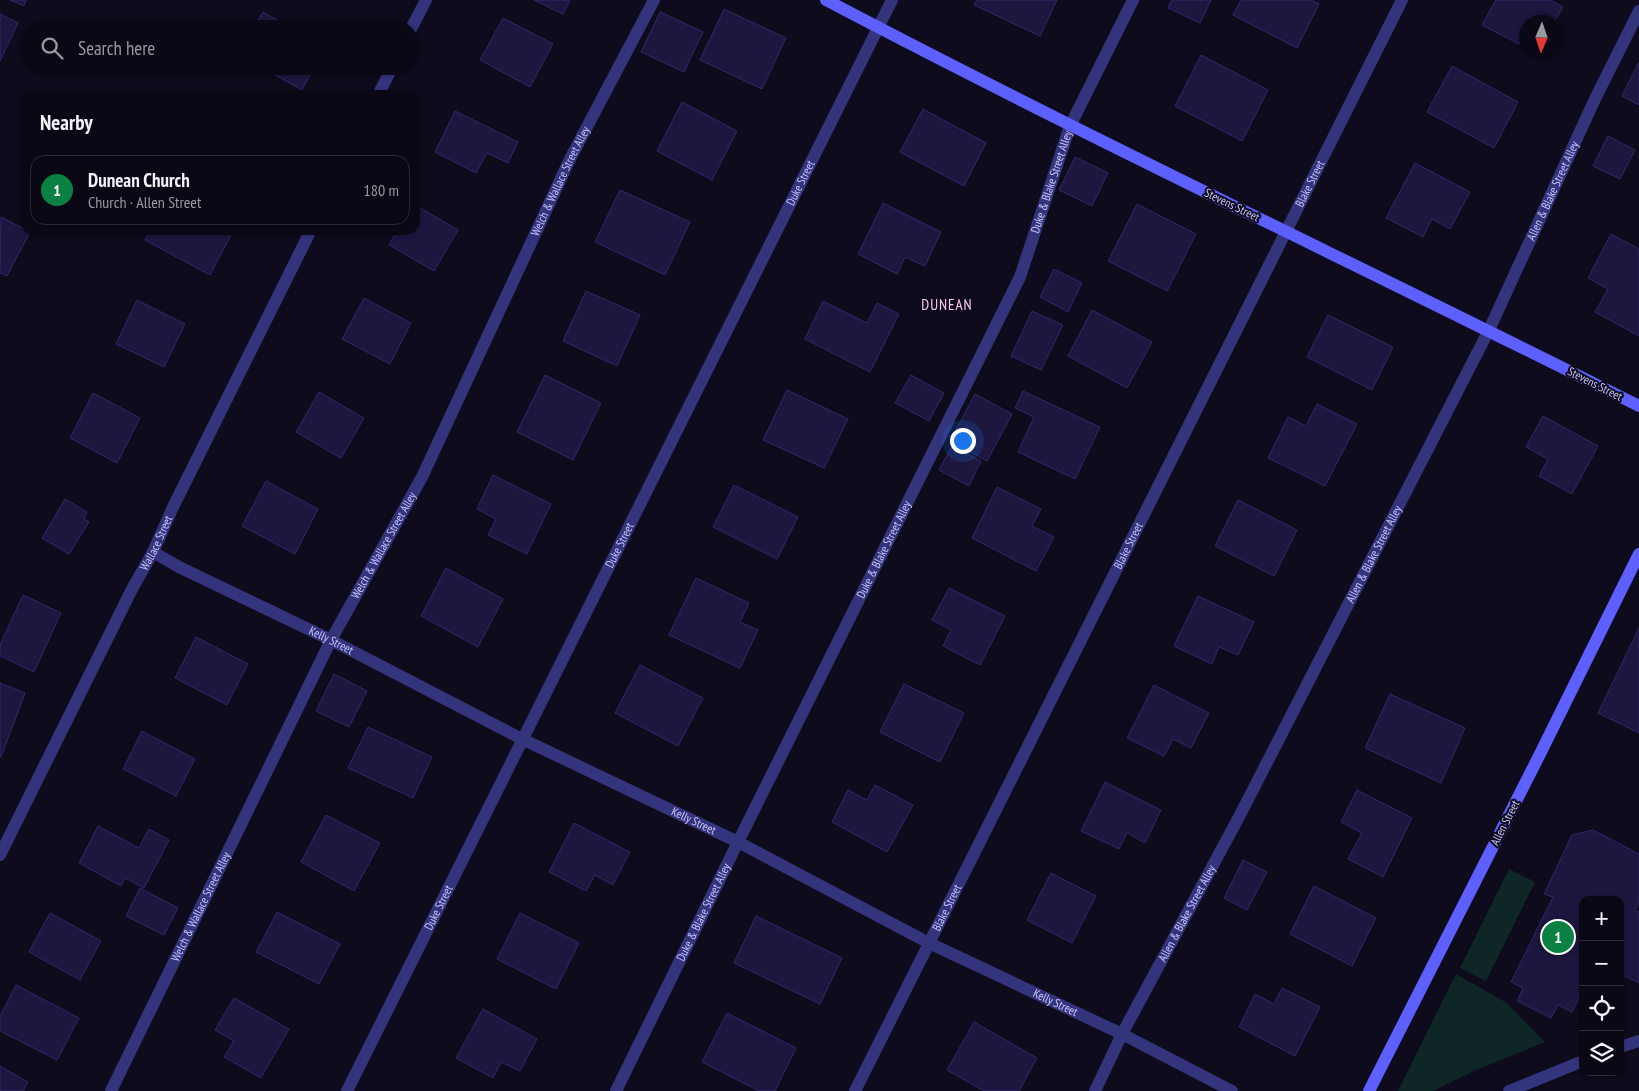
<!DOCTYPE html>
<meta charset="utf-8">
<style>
body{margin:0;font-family:"PT Sans Narrow",sans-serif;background:#181622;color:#f1f3f6}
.controls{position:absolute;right:15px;bottom:15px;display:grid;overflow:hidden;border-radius:10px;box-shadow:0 1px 4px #0004}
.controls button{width:45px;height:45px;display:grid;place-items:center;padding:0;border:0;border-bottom:1px solid #2a2934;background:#0a0815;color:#f1f3f6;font:25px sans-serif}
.compass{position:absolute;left:1519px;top:15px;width:45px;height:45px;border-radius:50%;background:#0a0815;box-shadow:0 1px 4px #0004;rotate:182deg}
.you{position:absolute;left:962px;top:440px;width:18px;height:18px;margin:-12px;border:4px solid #fff;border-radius:50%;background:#1a73e8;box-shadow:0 0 0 8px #1a73e833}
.badge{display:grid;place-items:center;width:32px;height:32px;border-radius:50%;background:#0b8043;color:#fff;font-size:16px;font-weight:700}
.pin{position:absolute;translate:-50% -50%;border:2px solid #fff;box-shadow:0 1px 5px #0006}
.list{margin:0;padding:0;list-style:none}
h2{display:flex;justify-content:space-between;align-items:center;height:65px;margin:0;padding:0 20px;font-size:21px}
h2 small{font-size:16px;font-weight:400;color:#999aa0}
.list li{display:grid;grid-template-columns:32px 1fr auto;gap:15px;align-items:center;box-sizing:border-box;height:70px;margin:0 10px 10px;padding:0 10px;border:1px solid #2a2934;border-radius:15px}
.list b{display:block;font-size:19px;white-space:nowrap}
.list p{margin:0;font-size:16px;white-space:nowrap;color:#999aa0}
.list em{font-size:16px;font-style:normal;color:#999aa0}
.icon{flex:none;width:28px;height:28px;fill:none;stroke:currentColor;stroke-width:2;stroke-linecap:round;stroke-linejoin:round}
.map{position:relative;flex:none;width:1639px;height:1091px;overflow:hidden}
.search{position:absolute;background:#0a0815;box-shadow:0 1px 4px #0004;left:20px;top:20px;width:400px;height:55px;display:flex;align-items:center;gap:12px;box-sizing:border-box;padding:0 18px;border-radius:28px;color:#999aa0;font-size:19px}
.panel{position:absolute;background:#0a0815;box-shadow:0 1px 4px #0004;left:20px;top:90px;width:400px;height:145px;border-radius:15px}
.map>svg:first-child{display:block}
</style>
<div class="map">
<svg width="1639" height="1091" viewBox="0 0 1639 1091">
<rect width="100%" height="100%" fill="#0d0b1c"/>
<g fill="#0e2625">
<path d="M 1509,869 L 1535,882 L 1486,981 L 1460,968 Z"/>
<path d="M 1456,974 L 1507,1003 L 1545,1042 L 1474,1071 L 1433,1091 L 1398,1091 Z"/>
</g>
<g fill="#1d163e" stroke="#32276b">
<path d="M 10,0 L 26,0 L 24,6 Z"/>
<path d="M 534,0 L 570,0 L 563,14 Z"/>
<path d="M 977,0 L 1057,0 L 1040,36 L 974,5 Z"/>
<path d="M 1172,0 L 1211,0 L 1200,23 L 1168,8 Z"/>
<path d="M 1241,0 L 1311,0 L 1319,4 L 1297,48 L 1233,15 Z"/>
<path d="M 1496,0 L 1550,0 L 1563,7 L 1554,22 L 1526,22 L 1526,30 L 1519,44 L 1482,25 Z"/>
<path d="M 724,9 L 786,38 L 762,89 L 700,60 Z"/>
<path d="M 263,12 L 293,29 L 253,29 Z"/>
<path d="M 660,12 L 703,32 L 684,72 L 641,52 Z"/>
<path d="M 0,14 L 18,23 L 0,61 Z"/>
<path d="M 503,18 L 553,44 L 530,87 L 480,60 Z"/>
<path d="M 1201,55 L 1268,90 L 1242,141 L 1175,106 Z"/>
<path d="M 1639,62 L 1639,105 L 1622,96 Z"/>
<path d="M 259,66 L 315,66 L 302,90 Z"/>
<path d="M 1452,66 L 1518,102 L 1494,148 L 1427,112 Z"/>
<path d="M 682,102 L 737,131 L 712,180 L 657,151 Z"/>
<path d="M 923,109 L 986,143 L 964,186 L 900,152 Z"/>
<path d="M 455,111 L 518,142 L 508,163 L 487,153 L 476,173 L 435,152 Z"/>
<path d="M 1608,136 L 1635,150 L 1620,179 L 1593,166 Z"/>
<path d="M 1075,157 L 1108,173 L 1092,206 L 1059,190 Z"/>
<path d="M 1415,163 L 1470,192 L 1450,229 L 1432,219 L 1423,237 L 1386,218 Z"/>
<path d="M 620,190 L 690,222 L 665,275 L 595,242 Z"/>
<path d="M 883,203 L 941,232 L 925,266 L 905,257 L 897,274 L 858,254 Z"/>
<path d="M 1137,204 L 1196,234 L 1167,291 L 1108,261 Z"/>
<path d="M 415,205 L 458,230 L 434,271 L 389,245 L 397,230 L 415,230 Z"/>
<path d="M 1,217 L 30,232 L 7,276 L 0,273 Z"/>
<path d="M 150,230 L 232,230 L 233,231 L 210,275 L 145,240 Z"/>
<path d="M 1611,234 L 1639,249 L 1639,336 L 1595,312 L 1608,289 L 1588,278 Z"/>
<path d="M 1054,269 L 1082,283 L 1068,312 L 1040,297 Z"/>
<path d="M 586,291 L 640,315 L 617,366 L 563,341 Z"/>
<path d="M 364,298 L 411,323 L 390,364 L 342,339 Z"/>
<path d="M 137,300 L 185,324 L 164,367 L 116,344 Z"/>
<path d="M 823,301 L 867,323 L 877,303 L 899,314 L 870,372 L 805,339 Z"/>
<path d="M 1092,310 L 1152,342 L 1127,388 L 1068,356 Z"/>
<path d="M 1032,311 L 1063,325 L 1041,370 L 1011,356 Z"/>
<path d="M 1328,315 L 1393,347 L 1372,390 L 1307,357 Z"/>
<path d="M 545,375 L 601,403 L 573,460 L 517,432 Z"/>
<path d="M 911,375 L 944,393 L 929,421 L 895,403 Z"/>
<path d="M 787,390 L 848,419 L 824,468 L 763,440 Z"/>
<path d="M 1023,391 L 1100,427 L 1075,479 L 1018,452 L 1034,417 L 1015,408 Z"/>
<path d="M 319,392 L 364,418 L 341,458 L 296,432 Z"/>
<path d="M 93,393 L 140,418 L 117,463 L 70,438 Z"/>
<path d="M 975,394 L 1012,414 L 987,461 L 950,441 Z"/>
<path d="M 1317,404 L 1357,424 L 1325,486 L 1268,458 L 1288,417 L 1306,426 Z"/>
<path d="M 1543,416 L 1598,446 L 1572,494 L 1539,476 L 1548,459 L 1526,447 Z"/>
<path d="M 952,446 L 981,461 L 969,486 L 939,470 Z"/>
<path d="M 493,475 L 551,504 L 527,554 L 488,535 L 496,519 L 477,509 Z"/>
<path d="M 266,481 L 318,509 L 295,554 L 242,526 Z"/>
<path d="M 734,485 L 798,517 L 777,559 L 713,527 Z"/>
<path d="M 997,487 L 1041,509 L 1032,526 L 1054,537 L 1036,571 L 972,538 Z"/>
<path d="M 65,499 L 87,512 L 84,519 L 89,522 L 69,554 L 42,538 Z"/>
<path d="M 1238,500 L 1297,530 L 1274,576 L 1215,546 Z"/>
<path d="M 446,568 L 503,599 L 478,647 L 421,616 Z"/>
<path d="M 696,578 L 749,603 L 740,622 L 758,630 L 740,668 L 669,635 Z"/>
<path d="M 949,588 L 1005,616 L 980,665 L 943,646 L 951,630 L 932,620 Z"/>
<path d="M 23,595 L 61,613 L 34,672 L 0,656 L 0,645 Z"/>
<path d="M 1198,596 L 1254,622 L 1238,655 L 1219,647 L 1212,664 L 1174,646 Z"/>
<path d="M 1639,628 L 1639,733 L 1598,713 Z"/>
<path d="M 196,637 L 248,664 L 227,705 L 175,678 Z"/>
<path d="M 640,665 L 703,698 L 678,746 L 615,713 Z"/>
<path d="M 334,674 L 367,691 L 349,727 L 316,711 Z"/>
<path d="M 0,683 L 25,693 L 1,757 L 0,756 Z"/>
<path d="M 904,684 L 964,713 L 940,762 L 880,732 Z"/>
<path d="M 1154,685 L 1209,713 L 1191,748 L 1173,739 L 1164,756 L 1127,738 Z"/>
<path d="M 1390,694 L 1465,728 L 1441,783 L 1365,748 Z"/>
<path d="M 368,727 L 432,757 L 413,798 L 348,768 Z"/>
<path d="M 142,731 L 195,759 L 176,796 L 123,769 Z"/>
<path d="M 1105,782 L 1161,810 L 1145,843 L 1127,833 L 1119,849 L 1081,831 Z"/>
<path d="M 875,785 L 913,805 L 887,852 L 832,822 L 848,790 L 867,800 Z"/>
<path d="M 1357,790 L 1412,818 L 1383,877 L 1348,859 L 1362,833 L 1341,822 Z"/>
<path d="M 326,815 L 380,843 L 354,891 L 301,862 Z"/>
<path d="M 574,823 L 630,852 L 613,885 L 595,875 L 586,891 L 549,872 Z"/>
<path d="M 98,826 L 139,848 L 149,829 L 169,840 L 144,888 L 125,878 L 121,886 L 79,863 Z"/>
<path d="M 1593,830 L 1639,854 L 1639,903 L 1635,910 L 1639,912 L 1639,983 L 1620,974 L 1623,964 L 1620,962 L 1620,900 L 1583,900 L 1583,990 L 1572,1012 L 1558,1005 L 1551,1018 L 1517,1001 L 1523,988 L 1511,982 L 1553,897 L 1544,894 L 1572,835 Z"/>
<path d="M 1243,860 L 1267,872 L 1247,910 L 1224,898 Z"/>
<path d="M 1051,873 L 1096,896 L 1072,943 L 1027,920 Z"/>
<path d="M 1314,886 L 1376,918 L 1352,966 L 1290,934 Z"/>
<path d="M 140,888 L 178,908 L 164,935 L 126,916 Z"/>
<path d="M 277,912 L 340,944 L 319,984 L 256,952 Z"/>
<path d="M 50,913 L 101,941 L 80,980 L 29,952 Z"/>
<path d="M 520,913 L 579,943 L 556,989 L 497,959 Z"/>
<path d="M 756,916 L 842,958 L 820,1004 L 734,963 Z"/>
<path d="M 16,985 L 79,1018 L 57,1060 L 0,1031 L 0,1016 Z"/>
<path d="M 1282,988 L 1320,1007 L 1295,1056 L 1239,1027 L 1255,994 L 1274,1004 Z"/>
<path d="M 234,998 L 289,1029 L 261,1078 L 224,1057 L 234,1041 L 215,1030 Z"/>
<path d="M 483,1009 L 537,1039 L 520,1071 L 501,1062 L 493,1078 L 456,1058 Z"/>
<path d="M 727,1013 L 796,1048 L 775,1091 L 759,1091 L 702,1062 Z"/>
<path d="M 974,1022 L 1037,1058 L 1019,1091 L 984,1091 L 947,1070 Z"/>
<path d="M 0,1066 L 28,1082 L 23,1091 L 0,1091 Z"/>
</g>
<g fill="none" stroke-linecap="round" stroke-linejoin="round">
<g stroke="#34347d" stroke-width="12">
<path id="s1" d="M 111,1091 L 331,640 L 422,477 L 570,159 L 654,0"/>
<path id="s2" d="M 616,1091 L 738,842 L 1020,277 L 1070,126 L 1133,0"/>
<path id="s3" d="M 1095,1091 L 1122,1034 L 1240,815 L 1489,330 L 1595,99 L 1639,11"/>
</g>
<g stroke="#34347d" stroke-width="12">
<path d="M 411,29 L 426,0"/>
<path d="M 378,95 L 393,66"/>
<path id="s4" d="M 153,552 L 179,567 L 331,640 L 522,739 L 738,842 L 929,943 L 1122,1034 L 1232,1091"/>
<path id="s5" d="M 0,855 L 132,589 L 153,552 L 174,505 L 311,230"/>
<path d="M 1620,1047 L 1639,1041"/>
<path id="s6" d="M 347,1091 L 892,0"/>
<path id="s7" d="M 855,1091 L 1402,0"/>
<path d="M 1509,1091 L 1583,1061"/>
</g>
<g stroke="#5d60ff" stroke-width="12">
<path d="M 826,0 C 1094,141 1369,270 1639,406"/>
<path d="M 1369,1091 L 1540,754 L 1639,554"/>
</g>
</g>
<g text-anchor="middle" stroke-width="4" stroke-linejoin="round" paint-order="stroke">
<g font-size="12" fill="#cac6ff" stroke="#0d0b1c">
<text dy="4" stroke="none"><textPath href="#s2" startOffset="1009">Duke &amp; Blake Street Alley</textPath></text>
<text dy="4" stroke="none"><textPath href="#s1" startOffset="1015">Welch &amp; Wallace Street Alley</textPath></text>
<text dy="4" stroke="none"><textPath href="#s6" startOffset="1015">Duke Street</textPath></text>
<text dy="4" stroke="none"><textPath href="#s7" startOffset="1015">Blake Street</textPath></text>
<text dy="4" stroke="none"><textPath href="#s3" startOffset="1010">Allen &amp; Blake Street Alley</textPath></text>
<text transform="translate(1232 205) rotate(26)" y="4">Stevens Street</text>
<text transform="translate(1595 384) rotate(27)" y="4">Stevens Street</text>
<text dy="4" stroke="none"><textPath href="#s5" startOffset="349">Wallace Street</textPath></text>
<text dy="4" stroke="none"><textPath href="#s6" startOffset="610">Duke Street</textPath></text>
<text dy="4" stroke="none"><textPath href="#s1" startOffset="610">Welch &amp; Wallace Street Alley</textPath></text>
<text dy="4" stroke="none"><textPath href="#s7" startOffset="610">Blake Street</textPath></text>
<text dy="4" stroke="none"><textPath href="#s2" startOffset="604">Duke &amp; Blake Street Alley</textPath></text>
<text dy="4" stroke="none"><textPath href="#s3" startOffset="605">Allen &amp; Blake Street Alley</textPath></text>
<text dy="4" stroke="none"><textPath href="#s4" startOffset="199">Kelly Street</textPath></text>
<text dy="4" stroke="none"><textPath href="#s4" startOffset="604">Kelly Street</textPath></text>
<text transform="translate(1505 823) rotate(-63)" y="4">Allen Street</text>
<text dy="4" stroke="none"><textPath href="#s1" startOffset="205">Welch &amp; Wallace Street Alley</textPath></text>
<text dy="4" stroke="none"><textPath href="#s6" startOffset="205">Duke Street</textPath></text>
<text dy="4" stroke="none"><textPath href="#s7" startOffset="205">Blake Street</textPath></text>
<text dy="4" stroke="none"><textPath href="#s2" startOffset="199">Duke &amp; Blake Street Alley</textPath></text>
<text dy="4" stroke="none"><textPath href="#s3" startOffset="200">Allen &amp; Blake Street Alley</textPath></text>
<text dy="4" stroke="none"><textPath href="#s4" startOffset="1009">Kelly Street</textPath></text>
</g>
<g font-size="15" letter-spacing="1" fill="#ffc8ed" stroke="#0d0b1c">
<text x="947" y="310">DUNEAN</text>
</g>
</g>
</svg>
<div class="controls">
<button>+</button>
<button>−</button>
<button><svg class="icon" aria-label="locate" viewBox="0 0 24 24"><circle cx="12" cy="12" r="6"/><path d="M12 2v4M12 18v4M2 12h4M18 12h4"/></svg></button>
<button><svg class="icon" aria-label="layers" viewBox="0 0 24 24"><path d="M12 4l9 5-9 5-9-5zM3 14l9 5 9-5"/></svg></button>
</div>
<svg class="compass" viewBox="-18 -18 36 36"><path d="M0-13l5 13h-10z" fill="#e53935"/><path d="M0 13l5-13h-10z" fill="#999aa0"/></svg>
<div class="you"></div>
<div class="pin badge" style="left:1558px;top:937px">1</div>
<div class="search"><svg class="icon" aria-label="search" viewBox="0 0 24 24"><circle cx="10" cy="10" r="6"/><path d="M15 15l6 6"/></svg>Search here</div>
<section class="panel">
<h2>Nearby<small></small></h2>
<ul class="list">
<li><span class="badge">1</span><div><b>Dunean Church</b><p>Church · Allen Street</p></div><em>180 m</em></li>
</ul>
</section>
</div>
